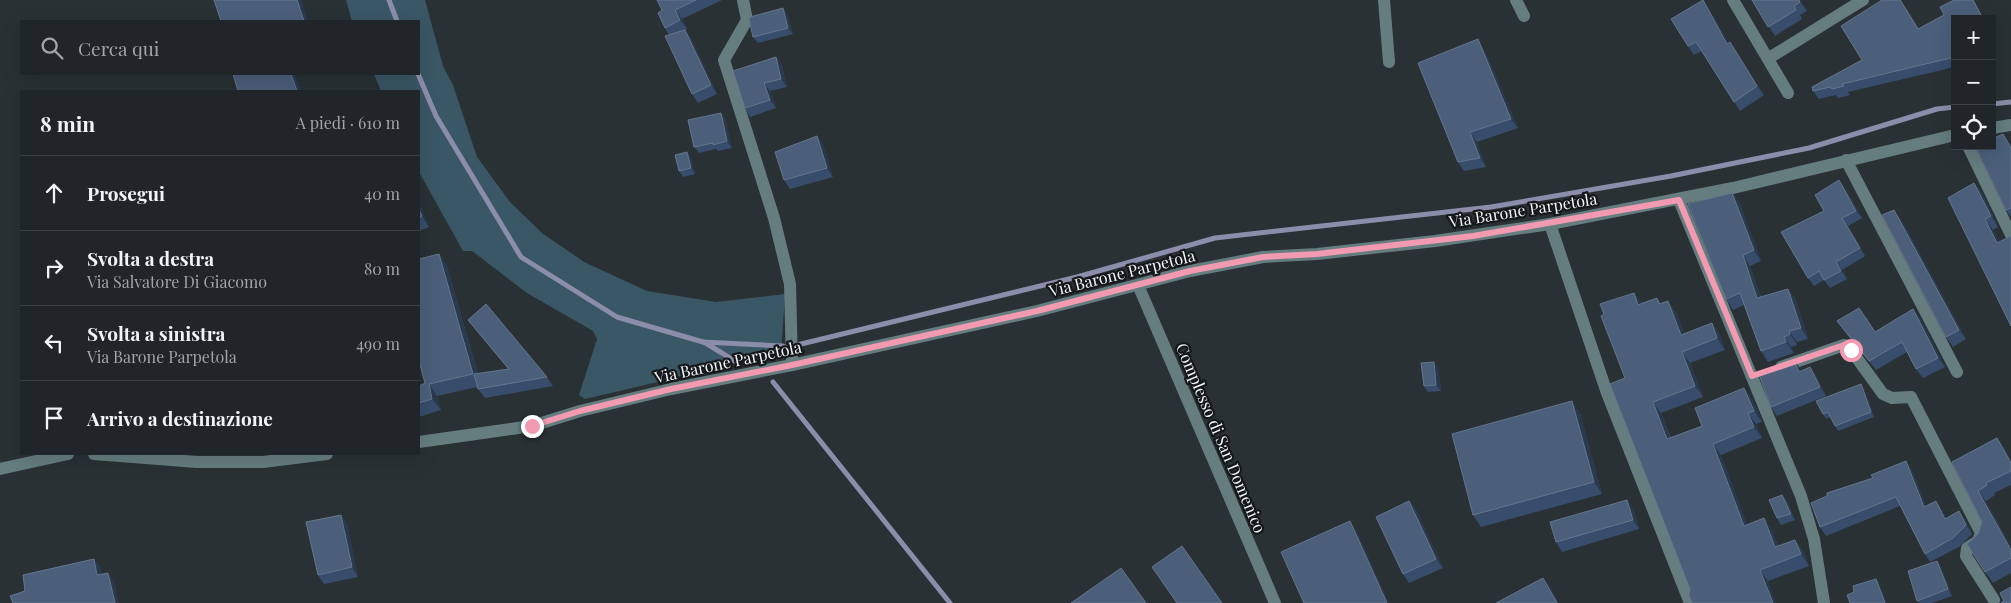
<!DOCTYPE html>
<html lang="it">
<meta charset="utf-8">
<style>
body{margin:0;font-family:"Playfair Display",serif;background:#2c3134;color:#f1f3f6}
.controls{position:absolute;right:15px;top:15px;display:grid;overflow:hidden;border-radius:0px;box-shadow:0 5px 20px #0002}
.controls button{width:45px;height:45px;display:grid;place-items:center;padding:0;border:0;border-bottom:1px solid #3c4245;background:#1f2528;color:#f1f3f6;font:25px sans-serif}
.stop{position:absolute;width:15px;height:15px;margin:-11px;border:4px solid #f19ab1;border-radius:50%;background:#fff}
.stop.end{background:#f19ab1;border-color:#fff;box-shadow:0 1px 5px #0008}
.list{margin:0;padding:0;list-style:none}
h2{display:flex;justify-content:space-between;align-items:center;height:65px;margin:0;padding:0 20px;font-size:21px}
h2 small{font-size:16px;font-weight:400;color:#a1a5a8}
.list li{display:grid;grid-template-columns:32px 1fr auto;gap:15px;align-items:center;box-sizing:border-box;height:75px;padding:0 20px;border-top:1px solid #3c4245}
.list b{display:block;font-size:19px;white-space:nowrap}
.list p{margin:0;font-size:16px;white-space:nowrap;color:#a1a5a8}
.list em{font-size:16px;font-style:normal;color:#a1a5a8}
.icon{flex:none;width:28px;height:28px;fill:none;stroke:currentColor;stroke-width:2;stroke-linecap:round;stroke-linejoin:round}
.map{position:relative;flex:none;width:2011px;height:603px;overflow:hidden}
.search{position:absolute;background:#1f2528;box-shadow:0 5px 20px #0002;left:20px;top:20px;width:400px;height:55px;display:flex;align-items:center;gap:12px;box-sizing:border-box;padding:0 18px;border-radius:0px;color:#a1a5a8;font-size:19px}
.panel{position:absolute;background:#1f2528;box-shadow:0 5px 20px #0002;left:20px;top:90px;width:400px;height:365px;border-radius:0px}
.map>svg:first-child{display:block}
</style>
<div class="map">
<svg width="2011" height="603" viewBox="0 0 2011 603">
<rect width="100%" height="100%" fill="#293135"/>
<path fill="#3a5765" d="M 346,0 L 425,0 L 443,66 L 453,85 L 477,157 L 510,202 L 542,233 L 584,262 L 647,291 L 716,302 L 785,294 L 781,353 L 720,355 L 731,365 L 585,399 L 579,395 L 597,339 L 593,331 L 527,293 L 472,251 L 463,251 L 419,172 L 419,91 L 381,91 L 374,74 L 419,74 L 419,21 L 352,21 Z"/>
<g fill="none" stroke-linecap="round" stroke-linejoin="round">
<g stroke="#8b8daa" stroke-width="5">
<path d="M 389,0 L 397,21"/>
<path d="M 418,74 L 436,116 L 521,257 L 617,317 L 703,342 L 783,346"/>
<path d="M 1992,104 L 2011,102"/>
<path d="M 704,342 L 738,363"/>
<path d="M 797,345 L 1077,277 L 1215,238 L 1491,207 L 1671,176 L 1809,148 L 1937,109 L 1955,107"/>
<path d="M 773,382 L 950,603"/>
</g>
<g stroke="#657d7f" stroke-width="12">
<path d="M 743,0 L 747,20 L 724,60 L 774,218 L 790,284 L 792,365"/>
<path d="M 1384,0 L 1389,62"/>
<path d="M 1516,0 L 1524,16"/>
<path d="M 1733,0 L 1788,93"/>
<path d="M 1769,58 L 1863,0"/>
<path d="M 1992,128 L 2011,125"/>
<path d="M 1968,146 L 2011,235"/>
<path d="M 1846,160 L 1957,372"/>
<path d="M 1679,200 L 1801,496 L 1814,539 L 1824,603"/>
<path d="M 1550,224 L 1607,393 L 1690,603"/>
<path d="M 1138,285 L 1275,603"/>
<path d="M 1781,367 L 1844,345 L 1851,350 L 1883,394 L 1892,398 L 1911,397 L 1981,533 L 1978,541 L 1967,548 L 1966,556 L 1994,600"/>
<path d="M 419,442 L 532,426 L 580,411 L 671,389 L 792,365 L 1037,311 L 1190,271 L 1263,257 L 1317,254 L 1435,241 L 1550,224 L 1733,188 L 1955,135"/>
<path d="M 94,454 L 197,462 L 263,462 L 327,454"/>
<path d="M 0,469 L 68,454"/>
</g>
</g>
<g fill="#374d6b">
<path d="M 657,0 L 722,0 L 682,19 L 687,29 L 684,31 L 685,30 L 692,40 L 717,94 L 698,103 L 692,94 L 669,35 L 665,28 L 662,10 Z"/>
<path d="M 1752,0 L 1799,0 L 1807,11 L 1800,15 L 1802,19 L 1775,36 Z"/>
<path d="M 1882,0 L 1901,0 L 1919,29 L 1974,0 L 1984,19 L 1955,19 L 1955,67 L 1848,92 L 1850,95 L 1838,98 L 1836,95 L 1819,99 L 1813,91 L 1862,60 Z"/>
<path d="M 783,8 L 787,14 L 793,34 L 758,43 L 753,37 Z"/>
<path d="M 1709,9 L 1728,43 L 1736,51 L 1764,95 L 1740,111 L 1702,51 L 1694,55 L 1688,46 Z"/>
<path d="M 1484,49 L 1518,128 L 1477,142 L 1486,167 L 1464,171 L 1458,162 Z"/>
<path d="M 776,57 L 782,66 L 787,87 L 770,91 L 776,108 L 750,117 L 745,108 Z"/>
<path d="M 721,113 L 725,119 L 732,148 L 718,151 L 716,149 L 699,153 L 694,147 Z"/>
<path d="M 817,136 L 823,145 L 833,177 L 790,189 L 784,180 Z"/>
<path d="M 2009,143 L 2011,146 L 2011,217 L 2006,210 Z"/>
<path d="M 687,152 L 691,158 L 695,174 L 683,177 L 679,171 Z"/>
<path d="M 1974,183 L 1982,193 L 1998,227 L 1993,230 L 1999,242 L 2011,326 Z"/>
<path d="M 1845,188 L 1862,218 L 1848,226 L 1865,256 L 1842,270 L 1847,279 L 1830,288 L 1824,280 L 1814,286 L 1808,278 L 1824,211 Z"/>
<path d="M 1732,193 L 1740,204 L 1761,261 L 1750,266 L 1761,297 L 1788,289 L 1796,300 L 1808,339 L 1797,342 L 1797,345 L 1791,347 L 1794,353 L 1768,362 L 1761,351 L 1744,305 L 1733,310 L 1726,299 Z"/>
<path d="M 419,204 L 421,208 L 429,227 L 419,231 Z"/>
<path d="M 1901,219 L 1966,339 L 1953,347 L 1946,337 Z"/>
<path d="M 439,254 L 447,266 L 478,374 L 508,369 L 475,329 L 468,320 L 547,377 L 553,386 L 485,398 L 478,389 L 477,387 L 437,396 L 441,410 L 419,417 L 419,386 L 425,383 Z"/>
<path d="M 1634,293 L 1641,303 L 1657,298 L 1661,304 L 1676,312 L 1684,334 L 1712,323 L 1720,335 L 1725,350 L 1690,363 L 1703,397 L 1661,413 L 1671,438 L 1702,426 L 1752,399 L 1762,422 L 1756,424 L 1762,438 L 1721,455 L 1747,525 L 1772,530 L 1778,546 L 1795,540 L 1803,551 L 1809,566 L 1768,581 L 1690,589 L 1625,378 Z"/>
<path d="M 1866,317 L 1875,332 L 1920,318 L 1945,367 L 1923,378 L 1916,369 L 1907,352 L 1876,370 L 1837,321 Z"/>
<path d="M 1810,367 L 1816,376 L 1826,396 L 1777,416 L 1771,407 L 1800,368 L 1801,371 Z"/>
<path d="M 1438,368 L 1441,391 L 1428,392 L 1424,386 Z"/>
<path d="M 1861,384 L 1864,389 L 1874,417 L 1838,431 L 1830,417 L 1826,419 L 1823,414 Z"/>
<path d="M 1580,413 L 1602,494 L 1481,527 L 1473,515 Z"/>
<path d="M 1997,438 L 2004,448 L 2011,461 L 2011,485 L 1994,493 L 1995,495 L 1986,501 L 2011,547 L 2011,573 L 1993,583 L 1985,572 L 1978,534 L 1982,522 L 1952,462 Z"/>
<path d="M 1912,470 L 1926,506 L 1942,510 L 1946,518 L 1965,519 L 1972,534 L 1959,547 L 1930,562 L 1925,554 L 1900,506 L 1826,536 L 1820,527 Z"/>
<path d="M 1782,495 L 1787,501 L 1795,520 L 1781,525 L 1777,518 Z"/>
<path d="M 1409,501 L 1416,510 L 1443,568 L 1409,583 L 1403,574 Z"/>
<path d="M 1633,509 L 1639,529 L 1562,552 L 1556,542 Z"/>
<path d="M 341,515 L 347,524 L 358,577 L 324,584 L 318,575 Z"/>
<path d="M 1937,561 L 1941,567 L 1952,596 L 1932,603 L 1919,603 L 1917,601 Z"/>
</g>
<g fill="#293a4f">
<path d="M 297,0 L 301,0 L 308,21 L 304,21 Z"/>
<path d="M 1703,0 L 1709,9 L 1734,53 L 1727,44 Z"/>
<path d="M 1973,0 L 1974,0 L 1984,19 L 1983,19 L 1982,17 Z"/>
<path d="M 783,8 L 787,14 L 793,34 L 788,28 Z"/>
<path d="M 675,10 L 682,19 L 687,29 L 680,20 Z"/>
<path d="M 685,30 L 692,40 L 717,94 L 711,85 Z"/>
<path d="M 1478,39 L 1484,49 L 1518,128 L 1511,119 Z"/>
<path d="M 1730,42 L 1736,51 L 1764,95 L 1757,86 Z"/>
<path d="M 776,57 L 782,66 L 787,87 L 781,79 Z"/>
<path d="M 291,74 L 295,74 L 301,91 L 297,91 Z"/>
<path d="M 764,83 L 770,91 L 776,108 L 770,100 Z"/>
<path d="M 721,113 L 725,119 L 732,148 L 727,141 Z"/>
<path d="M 1470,132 L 1477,142 L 1486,167 L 1480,158 Z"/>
<path d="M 2003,134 L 2011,146 L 2011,148 Z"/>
<path d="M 817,136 L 823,145 L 833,177 L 827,168 Z"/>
<path d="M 687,152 L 691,158 L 695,174 L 691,168 Z"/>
<path d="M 1839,180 L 1845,188 L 1862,218 L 1856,211 Z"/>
<path d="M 1974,183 L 1982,193 L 1998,227 L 1991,216 Z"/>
<path d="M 1732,193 L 1740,204 L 1761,261 L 1754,250 Z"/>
<path d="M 419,204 L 421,208 L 429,227 L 422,216 L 419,210 Z"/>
<path d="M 1894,210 L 1901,219 L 1966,339 L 1959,330 Z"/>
<path d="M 1842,218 L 1848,226 L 1865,256 L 1860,248 Z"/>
<path d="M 1985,219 L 1993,230 L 2004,254 L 1997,243 Z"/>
<path d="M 439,254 L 447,266 L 481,386 L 473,374 Z"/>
<path d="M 1743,255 L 1750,266 L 1765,309 L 1757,298 Z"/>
<path d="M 1836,262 L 1842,270 L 1847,279 L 1841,271 Z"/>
<path d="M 1788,289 L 1796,300 L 1808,339 L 1801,328 Z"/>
<path d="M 1634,293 L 1642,304 L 1638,305 Z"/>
<path d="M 1668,301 L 1676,312 L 1689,346 L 1681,335 Z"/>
<path d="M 1913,309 L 1920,318 L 1945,367 L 1938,358 Z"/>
<path d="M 1712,323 L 1720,335 L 1725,350 L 1717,338 Z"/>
<path d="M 1789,331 L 1797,342 L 1797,345 L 1790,334 Z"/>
<path d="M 1784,337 L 1791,347 L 1794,353 L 1786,342 Z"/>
<path d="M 1682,352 L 1690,363 L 1703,397 L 1695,386 Z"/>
<path d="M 1794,360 L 1800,368 L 1805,381 L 1799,372 Z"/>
<path d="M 1434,362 L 1438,368 L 1441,391 L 1436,385 Z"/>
<path d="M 1810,367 L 1816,376 L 1826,396 L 1820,387 Z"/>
<path d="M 429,384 L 437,396 L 441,410 L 432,399 Z"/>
<path d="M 1861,384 L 1864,389 L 1874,417 L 1871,412 Z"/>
<path d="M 1744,388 L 1752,399 L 1762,422 L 1754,411 Z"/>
<path d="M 1572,401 L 1580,413 L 1602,494 L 1594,482 Z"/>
<path d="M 1653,402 L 1661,413 L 1675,451 L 1667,439 Z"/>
<path d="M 1748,413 L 1756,424 L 1762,438 L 1754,427 Z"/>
<path d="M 1997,438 L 2004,448 L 2011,461 L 2011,463 Z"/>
<path d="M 1713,444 L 1721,455 L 1752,537 L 1744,526 Z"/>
<path d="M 1906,461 L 1912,470 L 1930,516 L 1924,507 Z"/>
<path d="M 1978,491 L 1986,501 L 2011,547 L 2011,550 Z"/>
<path d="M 1782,495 L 1787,501 L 1795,520 L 1791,514 Z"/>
<path d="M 1627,500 L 1633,509 L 1639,529 L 1633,520 Z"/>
<path d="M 1409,501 L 1416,510 L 1443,568 L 1436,559 Z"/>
<path d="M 1936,501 L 1942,510 L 1951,527 L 1945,519 Z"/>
<path d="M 1959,511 L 1965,519 L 1972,534 L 1966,525 Z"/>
<path d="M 341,515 L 347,524 L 358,577 L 352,567 Z"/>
<path d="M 1764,518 L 1772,530 L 1783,559 L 1775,547 Z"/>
<path d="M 1350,521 L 1356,530 L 1389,603 L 1387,603 Z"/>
<path d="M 1795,540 L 1803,551 L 1809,566 L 1801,554 Z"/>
<path d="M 94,559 L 101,568 L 103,584 L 97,575 Z"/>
<path d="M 1937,561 L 1941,567 L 1952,596 L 1948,589 Z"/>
<path d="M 1760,570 L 1768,581 L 1776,603 L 1773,603 Z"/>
<path d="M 108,573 L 114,582 L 119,603 L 115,603 Z"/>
<path d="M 1543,578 L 1552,589 L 1559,603 L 1557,603 Z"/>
<path d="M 1876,579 L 1880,585 L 1887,603 L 1885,603 Z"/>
</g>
<g fill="#4b5f7a" stroke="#64768d">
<path d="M 214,0 L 297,0 L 304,21 L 221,21 Z"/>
<path d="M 657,0 L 696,0 L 675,10 L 680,20 L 665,28 L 658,13 L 662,10 Z"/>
<path d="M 1703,0 L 1727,44 L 1730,42 L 1757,86 L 1734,102 L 1696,42 L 1688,46 L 1671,19 Z"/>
<path d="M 1752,0 L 1799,0 L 1800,2 L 1794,6 L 1796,10 L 1768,27 Z"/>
<path d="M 1882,0 L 1900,0 L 1918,29 L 1944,15 L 1940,7 L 1954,0 L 1973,0 L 1982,17 L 1979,19 L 1955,19 L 1955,31 L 1953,32 L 1955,35 L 1955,57 L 1842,84 L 1844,86 L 1832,89 L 1830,87 L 1813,91 L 1812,87 L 1862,60 L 1841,26 Z"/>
<path d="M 783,8 L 788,28 L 753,37 L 749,19 L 750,17 Z"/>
<path d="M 685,30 L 711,85 L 692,94 L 665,36 Z"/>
<path d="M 1478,39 L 1511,119 L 1470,132 L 1480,158 L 1458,162 L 1418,63 Z"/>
<path d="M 776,57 L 781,79 L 764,83 L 770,100 L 745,108 L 733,71 Z"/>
<path d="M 233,74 L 291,74 L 297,91 L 238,91 Z"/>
<path d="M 721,113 L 727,141 L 713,145 L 713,143 L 694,147 L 688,120 Z"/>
<path d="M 2003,134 L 2011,148 L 2011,208 L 2006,210 L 1976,148 L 1978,146 L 1992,146 L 1992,139 Z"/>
<path d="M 817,136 L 827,168 L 784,180 L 775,152 Z"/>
<path d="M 687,152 L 691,168 L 679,171 L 675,155 Z"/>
<path d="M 1839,180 L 1856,211 L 1842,218 L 1860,248 L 1836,262 L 1841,271 L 1824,280 L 1819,271 L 1808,278 L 1781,232 L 1824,211 L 1815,195 Z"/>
<path d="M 1974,183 L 1991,216 L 1985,219 L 1997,243 L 2011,236 L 2011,326 L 1948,198 Z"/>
<path d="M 1732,193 L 1754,250 L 1743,255 L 1757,298 L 1788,289 L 1801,328 L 1789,331 L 1790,334 L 1784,337 L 1786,342 L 1761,351 L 1740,293 L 1726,299 L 1688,204 Z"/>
<path d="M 419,210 L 422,216 L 419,218 Z"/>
<path d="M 1894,210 L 1959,330 L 1946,337 L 1882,215 Z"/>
<path d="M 439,254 L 473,374 L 429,384 L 432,399 L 419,403 L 419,386 L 425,383 L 419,361 L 419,259 Z"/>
<path d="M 1634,293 L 1638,305 L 1657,298 L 1659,304 L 1668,301 L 1681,335 L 1712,323 L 1717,338 L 1682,352 L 1695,386 L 1653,402 L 1667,439 L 1702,426 L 1695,408 L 1744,388 L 1754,411 L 1748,413 L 1754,427 L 1713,444 L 1744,526 L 1764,518 L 1775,547 L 1795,540 L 1801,554 L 1760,570 L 1773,603 L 1692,603 L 1689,595 L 1690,589 L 1610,384 L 1625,378 L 1601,316 L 1604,314 L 1600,304 Z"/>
<path d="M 486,304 L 547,377 L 478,389 L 474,374 L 509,369 L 468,320 Z"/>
<path d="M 1859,308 L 1875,332 L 1913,309 L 1938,358 L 1916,369 L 1902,342 L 1869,361 L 1837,321 Z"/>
<path d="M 1794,360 L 1799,372 L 1810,367 L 1820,387 L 1771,407 L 1758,372 Z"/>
<path d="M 1434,362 L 1436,385 L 1424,386 L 1421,363 Z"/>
<path d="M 1861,384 L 1871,412 L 1835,426 L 1828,412 L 1823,414 L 1816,401 Z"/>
<path d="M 1572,401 L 1594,482 L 1473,515 L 1452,434 Z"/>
<path d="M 1997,438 L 2011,463 L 2011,471 L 1986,483 L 1987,485 L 1978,491 L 2011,550 L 2011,558 L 1985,572 L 1967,544 L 1978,534 L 1982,522 L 1952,462 Z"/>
<path d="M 1906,461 L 1924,507 L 1936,501 L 1945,519 L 1959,511 L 1966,525 L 1953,538 L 1925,554 L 1896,497 L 1820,527 L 1811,503 L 1827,496 L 1827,493 L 1873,478 L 1871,475 Z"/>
<path d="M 1782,495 L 1791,514 L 1777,518 L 1769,500 Z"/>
<path d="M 1627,500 L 1633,520 L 1556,542 L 1550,522 Z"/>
<path d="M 1409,501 L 1436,559 L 1403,574 L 1376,517 Z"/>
<path d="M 341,515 L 352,567 L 318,575 L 306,522 Z"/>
<path d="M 1350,521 L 1387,603 L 1304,603 L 1281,552 Z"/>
<path d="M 1182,546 L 1222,603 L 1177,603 L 1152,567 Z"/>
<path d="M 94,559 L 97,575 L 108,573 L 115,603 L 13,603 L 10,596 L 25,591 L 23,575 Z"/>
<path d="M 1937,561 L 1948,589 L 1917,601 L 1908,571 Z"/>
<path d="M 1121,568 L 1146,603 L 1071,603 Z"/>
<path d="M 1543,578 L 1557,603 L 1496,603 Z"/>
<path d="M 1876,579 L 1885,603 L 1850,603 L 1847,595 L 1854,592 L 1853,586 Z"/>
<path d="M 2011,587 L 2011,603 L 2001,603 L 2004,601 L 2000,593 Z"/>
</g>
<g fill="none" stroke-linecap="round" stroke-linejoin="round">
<path stroke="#f19ab1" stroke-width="6" d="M 532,426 L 580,411 L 671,389 L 792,365 L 1037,311 L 1190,271 L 1263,257 L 1317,254 L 1473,236 L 1679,200 L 1752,376 L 1844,345 L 1851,350"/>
</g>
<g text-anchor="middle" stroke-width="4.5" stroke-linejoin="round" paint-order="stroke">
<g font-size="16" fill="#eff4f7" stroke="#15181a">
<text transform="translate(1523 210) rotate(-9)" y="6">Via Barone Parpetola</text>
<text transform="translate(1122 273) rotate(-14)" y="6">Via Barone Parpetola</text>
<text transform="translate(728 362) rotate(-12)" y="6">Via Barone Parpetola</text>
<text transform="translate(1221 438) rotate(67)" y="6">Complesso di San Domenico</text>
</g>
</g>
</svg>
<div class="controls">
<button>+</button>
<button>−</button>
<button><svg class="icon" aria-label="locate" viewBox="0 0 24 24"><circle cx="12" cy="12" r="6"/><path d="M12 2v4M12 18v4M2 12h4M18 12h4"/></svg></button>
</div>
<div class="stop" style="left:1851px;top:350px"></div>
<div class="stop end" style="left:532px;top:426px"></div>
<div class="search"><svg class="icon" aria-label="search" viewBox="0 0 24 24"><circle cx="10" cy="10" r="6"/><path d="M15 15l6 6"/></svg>Cerca qui</div>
<section class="panel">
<h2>8 min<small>A piedi · 610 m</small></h2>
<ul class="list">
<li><svg class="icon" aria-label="ahead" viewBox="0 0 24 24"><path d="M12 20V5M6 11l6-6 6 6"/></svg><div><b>Prosegui</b></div><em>40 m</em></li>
<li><svg class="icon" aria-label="right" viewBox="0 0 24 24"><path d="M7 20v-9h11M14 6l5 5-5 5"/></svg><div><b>Svolta a destra</b><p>Via Salvatore Di Giacomo</p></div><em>80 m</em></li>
<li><svg class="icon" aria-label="left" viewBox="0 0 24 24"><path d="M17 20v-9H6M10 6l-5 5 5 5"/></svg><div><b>Svolta a sinistra</b><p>Via Barone Parpetola</p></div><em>490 m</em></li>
<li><svg class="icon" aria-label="arrive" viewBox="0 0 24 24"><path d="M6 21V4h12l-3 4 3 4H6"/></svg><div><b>Arrivo a destinazione</b></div></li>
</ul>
</section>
</div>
